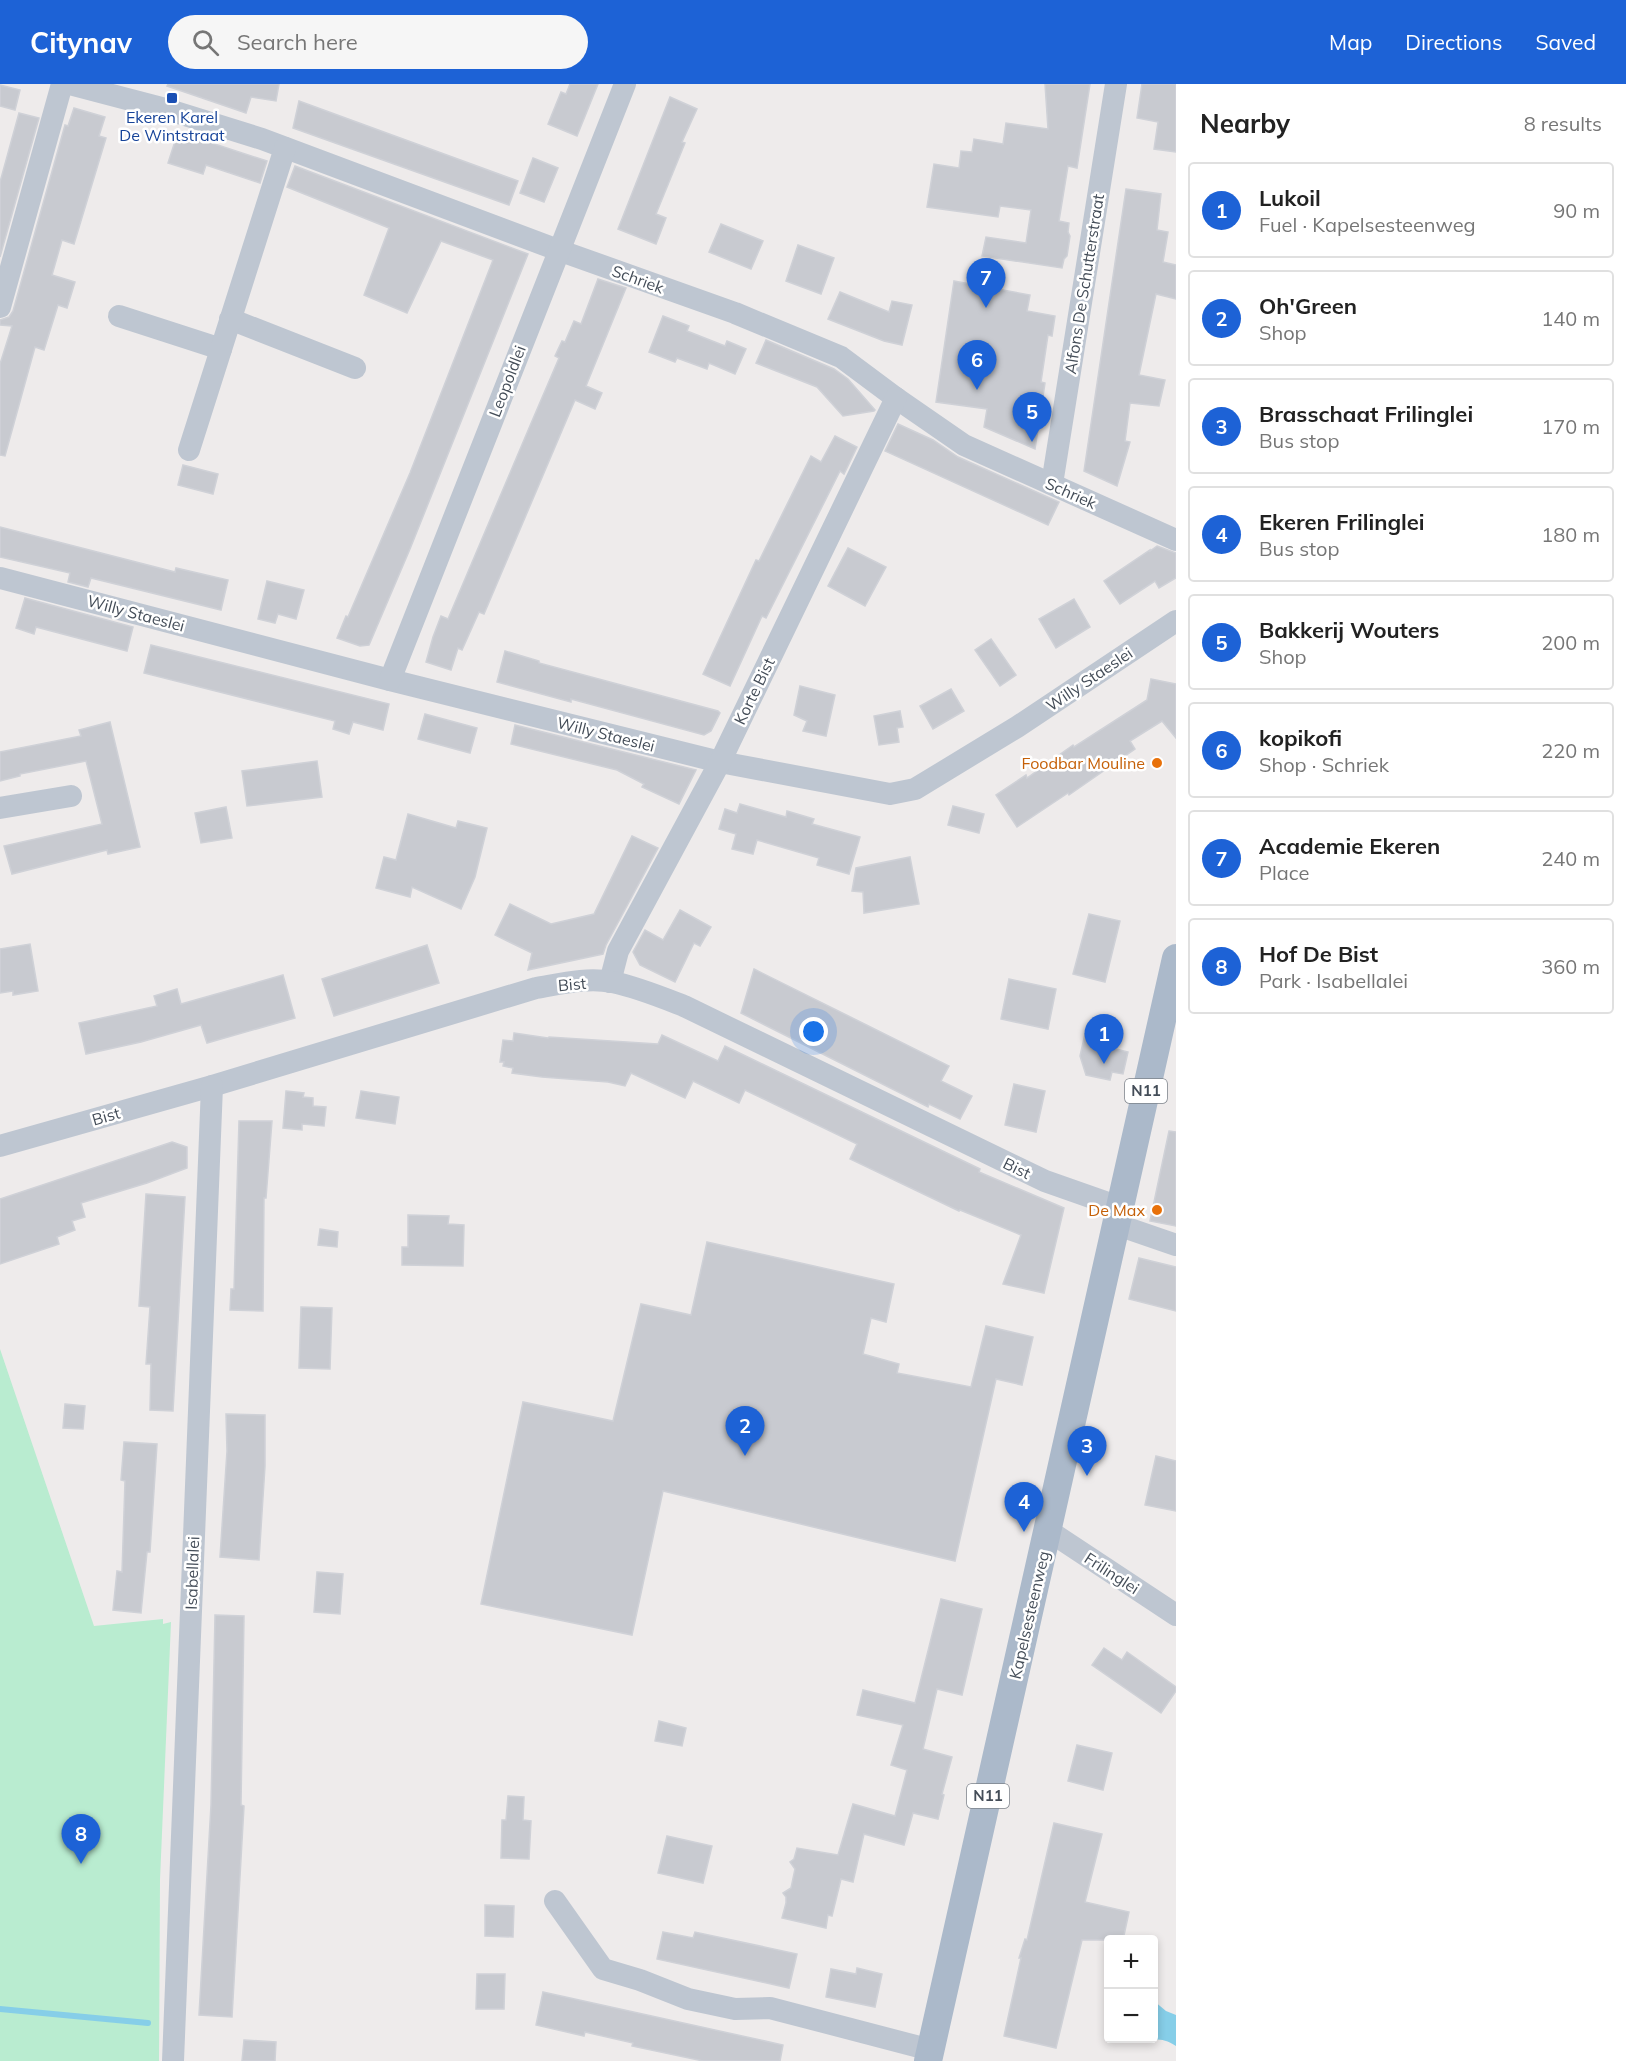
<!DOCTYPE html>
<meta charset="utf-8">
<style>
body{margin:0;font-family:Mulish,sans-serif;background:#f6f6f6;color:#222}
.controls{position:absolute;right:18px;bottom:18px;display:grid;overflow:hidden;border-radius:6px;box-shadow:0 3px 9px #0003}
.controls button{width:54px;height:54px;display:grid;place-items:center;padding:0;border:0;border-bottom:2px solid #e0e0e0;background:#fff;color:#222;font:30px sans-serif}
.you{position:absolute;left:814px;top:948px;width:21px;height:21px;margin:-15px;border:4px solid #fff;border-radius:50%;background:#1a73e8;box-shadow:0 0 0 9px #1a73e833}
.badge{display:grid;place-items:center;width:39px;height:39px;border-radius:50%;background:#1d62d6;color:#fff;font-size:20px;font-weight:700}
.pin{position:absolute;translate:-50% -50px;filter:drop-shadow(0 2px 3px #0008)}
.pin::after{content:'';position:absolute;top:32px;width:21px;height:18px;background:inherit;clip-path:polygon(0 0,100% 0,50% 100%)}
.list{margin:0;padding:0;list-style:none}
h2{display:flex;justify-content:space-between;align-items:center;height:78px;margin:0;padding:0 24px;font-size:26px}
h2 small{font-size:20px;font-weight:400;color:#767676}
.list li{display:grid;grid-template-columns:39px 1fr auto;gap:18px;align-items:center;box-sizing:border-box;height:96px;margin:0 12px 12px;padding:0 12px;border:2px solid #e0e0e0;border-radius:6px}
.list b{display:block;font-size:22px;white-space:nowrap}
.list p{margin:0;font-size:20px;white-space:nowrap;color:#767676}
.list em{font-size:20px;font-style:normal;color:#767676}
.icon{flex:none;width:33px;height:33px;fill:none;stroke:currentColor;stroke-width:2;stroke-linecap:round;stroke-linejoin:round}
.map{position:relative;flex:none;width:1176px;height:1977px;overflow:hidden}
header{display:flex;align-items:center;gap:36px;box-sizing:border-box;height:84px;padding:0 30px;background:#1d62d6;color:#fff}
header strong{font-size:28px}
nav{display:flex;gap:33px;margin-inline-start:auto;font-size:21px}
.search{width:420px;height:54px;background:#f6f6f6;display:flex;align-items:center;gap:15px;box-sizing:border-box;padding:0 21px;border-radius:33px;color:#767676;font-size:22px}
main{display:flex}
aside{flex:1;background:#fff}
.map>svg:first-child{display:block}
</style>
<header>
<strong>Citynav</strong>
<div class="search"><svg class="icon" aria-label="search" viewBox="0 0 24 24"><circle cx="10" cy="10" r="6"/><path d="M15 15l6 6"/></svg>Search here</div>
<nav><a>Map</a><a>Directions</a><a>Saved</a></nav>
</header>
<main>
<div class="map">
<svg width="1176" height="1977" viewBox="0 0 1176 1977">
<rect width="100%" height="100%" fill="#eeebeb"/>
<path fill="#b9ecd0" d="M 0,1265 L 94,1542 L 163,1535 L 163,1540 L 171,1538 L 160,1796 L 159,1977 L 0,1977 Z"/>
<path fill="#86cee8" d="M 1154,1917 L 1166,1927 L 1176,1931 L 1176,1962 C 1160,1951 1151,1958 1134,1955 L 1154,1954 Z"/>
<g fill="none" stroke-linecap="round" stroke-linejoin="round">
<path stroke="#86cee8" stroke-width="6" d="M 0,1925 L 148,1939"/>
</g>
<g fill="#c8cad0" stroke="#cfd1d7" stroke-width="1.5">
<path d="M 168,0 L 279,0 L 276,17 L 251,13 L 246,29 L 167,2 Z"/>
<path d="M 570,0 L 598,0 L 577,52 L 548,40 L 561,8 L 566,10 Z"/>
<path d="M 1045,0 L 1090,0 L 1077,84 L 1068,82 L 1059,137 L 1069,139 L 1068,148 L 1070,152 L 1067,172 L 1064,175 L 1062,184 L 982,172 L 986,153 L 1026,159 L 1031,126 L 1000,122 L 998,133 L 927,123 L 934,80 L 959,84 L 961,67 L 972,68 L 974,55 L 1003,60 L 1006,39 L 1048,45 Z"/>
<path d="M 1142,0 L 1176,0 L 1176,68 L 1154,65 L 1158,38 L 1137,34 Z"/>
<path d="M 0,1 L 20,6 L 15,26 L 0,22 Z"/>
<path d="M 670,13 L 697,25 L 682,58 L 685,59 L 656,130 L 666,134 L 656,160 L 618,145 Z"/>
<path d="M 299,17 L 518,97 L 509,121 L 293,44 Z"/>
<path d="M 74,24 L 105,33 L 99,52 L 106,54 L 74,160 L 62,156 L 52,191 L 75,198 L 67,224 L 58,221 L 44,266 L 35,263 L 5,372 L 0,371 L 0,280 L 12,242 L 0,241 L 0,236 L 9,233 L 13,227 L 65,41 L 68,42 Z"/>
<path d="M 19,29 L 39,34 L 0,173 L 0,98 Z"/>
<path d="M 178,48 L 267,77 L 260,99 L 206,81 L 203,90 L 168,79 Z"/>
<path d="M 533,74 L 558,84 L 544,118 L 520,109 Z"/>
<path d="M 295,82 L 528,170 L 410,465 L 369,561 L 360,562 L 337,554 L 346,532 L 348,533 L 410,389 L 493,176 L 441,157 L 407,229 L 364,211 L 389,144 L 287,103 Z"/>
<path d="M 1126,105 L 1161,110 L 1157,146 L 1168,148 L 1163,178 L 1176,181 L 1176,215 L 1156,210 L 1139,291 L 1165,296 L 1159,322 L 1130,319 L 1125,357 L 1130,358 L 1117,402 L 1084,387 Z"/>
<path d="M 721,140 L 763,157 L 751,185 L 709,168 Z"/>
<path d="M 798,161 L 834,174 L 821,210 L 786,197 Z"/>
<path d="M 598,195 L 626,204 L 586,302 L 602,309 L 595,325 L 575,316 L 484,530 L 479,528 L 462,566 L 458,564 L 451,586 L 426,578 L 433,553 L 441,532 L 448,535 L 532,337 L 559,274 L 555,272 L 562,257 L 565,258 L 574,237 L 581,240 Z"/>
<path d="M 954,197 L 1030,211 L 1027,227 L 1055,232 L 1052,252 L 1048,251 L 1041,298 L 1045,299 L 1035,365 L 984,343 L 987,325 L 936,318 Z"/>
<path d="M 840,208 L 889,228 L 892,217 L 912,221 L 902,261 L 884,257 L 828,235 Z"/>
<path d="M 663,232 L 689,242 L 687,247 L 725,262 L 727,257 L 746,265 L 735,290 L 709,279 L 707,285 L 677,274 L 675,278 L 649,268 Z"/>
<path d="M 766,256 L 834,285 L 848,295 L 875,326 L 874,327 L 843,332 L 817,303 L 756,279 Z"/>
<path d="M 898,340 L 933,356 L 958,373 L 1059,418 L 1048,441 L 885,367 Z"/>
<path d="M 835,352 L 857,363 L 844,390 L 840,387 L 766,534 L 762,532 L 730,602 L 703,590 L 756,476 L 759,477 L 811,372 L 821,378 Z"/>
<path d="M 183,381 L 218,390 L 213,410 L 178,401 Z"/>
<path d="M 0,443 L 175,488 L 176,484 L 228,496 L 221,526 L 91,494 L 88,503 L 68,498 L 70,489 L 0,473 Z"/>
<path d="M 1157,462 L 1176,469 L 1176,494 L 1159,504 L 1155,497 L 1120,520 L 1104,497 L 1150,466 L 1150,467 Z"/>
<path d="M 848,464 L 886,483 L 865,522 L 828,502 Z"/>
<path d="M 267,497 L 304,506 L 296,535 L 278,530 L 275,539 L 258,535 Z"/>
<path d="M 25,514 L 133,543 L 127,567 L 36,543 L 34,550 L 16,544 Z"/>
<path d="M 1074,515 L 1090,543 L 1056,564 L 1039,535 Z"/>
<path d="M 991,555 L 1016,591 L 1000,602 L 975,566 Z"/>
<path d="M 151,561 L 389,620 L 383,646 L 353,638 L 349,650 L 333,645 L 335,637 L 144,589 Z"/>
<path d="M 505,567 L 539,577 L 539,579 L 718,627 L 720,629 L 711,647 L 704,651 L 571,615 L 571,618 L 497,598 Z"/>
<path d="M 1151,595 L 1176,600 L 1176,654 L 1162,637 L 1130,657 L 1135,665 L 1069,711 L 1068,709 L 1017,743 L 996,711 L 1026,691 L 1027,694 L 1073,661 L 1074,663 L 1147,616 Z"/>
<path d="M 800,602 L 835,611 L 826,652 L 803,647 L 807,637 L 794,631 Z"/>
<path d="M 951,605 L 964,627 L 933,645 L 920,622 Z"/>
<path d="M 900,627 L 903,643 L 897,644 L 899,658 L 879,661 L 874,632 Z"/>
<path d="M 425,630 L 477,644 L 470,669 L 418,655 Z"/>
<path d="M 110,638 L 140,763 L 108,770 L 107,766 L 12,790 L 4,762 L 102,740 L 86,677 L 20,690 L 20,692 L 0,697 L 0,668 L 81,652 L 79,646 Z"/>
<path d="M 515,641 L 696,686 L 679,720 L 642,703 L 644,700 L 617,686 L 511,660 Z"/>
<path d="M 317,677 L 322,713 L 247,722 L 242,687 Z"/>
<path d="M 740,720 L 786,733 L 787,727 L 814,735 L 812,740 L 860,753 L 849,790 L 817,781 L 819,774 L 757,756 L 753,770 L 732,765 L 736,750 L 719,745 L 725,725 L 737,729 Z"/>
<path d="M 953,722 L 984,730 L 979,749 L 948,741 Z"/>
<path d="M 226,723 L 232,754 L 201,759 L 195,729 Z"/>
<path d="M 408,730 L 456,744 L 458,737 L 487,744 L 475,793 L 461,825 L 412,803 L 410,813 L 376,804 L 384,773 L 396,776 Z"/>
<path d="M 632,752 L 658,764 L 606,861 L 603,870 L 528,886 L 532,869 L 495,851 L 510,820 L 551,840 L 594,830 Z"/>
<path d="M 910,773 L 919,820 L 864,829 L 863,808 L 852,807 L 856,784 Z"/>
<path d="M 680,826 L 711,843 L 700,862 L 694,859 L 675,898 L 640,881 L 633,868 L 645,846 L 663,856 Z"/>
<path d="M 1089,830 L 1120,837 L 1105,898 L 1073,890 Z"/>
<path d="M 30,860 L 38,907 L 13,911 L 13,907 L 0,909 L 0,865 Z"/>
<path d="M 427,861 L 439,899 L 334,932 L 322,895 Z"/>
<path d="M 754,885 L 949,982 L 941,997 L 972,1012 L 960,1035 L 929,1020 L 928,1023 L 741,929 Z"/>
<path d="M 283,891 L 295,934 L 207,959 L 201,941 L 141,958 L 86,970 L 79,939 L 157,922 L 154,912 L 177,905 L 181,920 Z"/>
<path d="M 1009,895 L 1056,905 L 1048,945 L 1001,935 Z"/>
<path d="M 514,949 L 548,954 L 549,953 L 658,960 L 662,951 L 718,977 L 725,962 L 980,1085 L 979,1088 L 1064,1124 L 1044,1209 L 1003,1200 L 1021,1151 L 960,1126 L 959,1127 L 850,1075 L 857,1060 L 745,1006 L 739,1019 L 693,997 L 685,1014 L 631,989 L 625,1002 L 608,998 L 542,993 L 512,989 L 513,984 L 503,982 L 504,978 L 500,978 L 503,956 L 513,957 Z"/>
<path d="M 1085,950 L 1118,957 L 1116,965 L 1128,968 L 1123,990 L 1112,988 L 1110,996 L 1086,991 L 1080,972 Z"/>
<path d="M 1014,1000 L 1045,1007 L 1036,1048 L 1005,1041 Z"/>
<path d="M 286,1007 L 304,1009 L 303,1013 L 313,1014 L 313,1022 L 326,1023 L 324,1042 L 302,1040 L 302,1046 L 283,1044 Z"/>
<path d="M 361,1007 L 399,1013 L 395,1040 L 356,1034 Z"/>
<path d="M 239,1037 L 272,1037 L 266,1114 L 264,1114 L 263,1227 L 230,1226 L 231,1205 L 234,1205 Z"/>
<path d="M 1169,1047 L 1176,1048 L 1176,1142 L 1150,1137 Z"/>
<path d="M 172,1058 L 187,1063 L 187,1084 L 147,1099 L 81,1119 L 85,1133 L 72,1137 L 75,1146 L 57,1153 L 59,1160 L 0,1180 L 0,1115 Z"/>
<path d="M 146,1110 L 185,1113 L 173,1327 L 150,1326 L 151,1280 L 146,1280 L 150,1223 L 139,1222 Z"/>
<path d="M 408,1131 L 449,1132 L 448,1140 L 464,1141 L 463,1182 L 402,1181 L 402,1163 L 408,1163 Z"/>
<path d="M 320,1145 L 338,1148 L 337,1163 L 318,1161 Z"/>
<path d="M 707,1158 L 894,1200 L 886,1238 L 871,1234 L 863,1270 L 899,1280 L 897,1289 L 971,1303 L 986,1242 L 1033,1253 L 1022,1301 L 996,1295 L 955,1477 L 663,1407 L 632,1551 L 481,1520 L 523,1318 L 613,1337 L 641,1220 L 691,1231 Z"/>
<path d="M 1139,1174 L 1176,1183 L 1176,1227 L 1129,1215 Z"/>
<path d="M 301,1223 L 332,1224 L 330,1285 L 299,1284 Z"/>
<path d="M 65,1320 L 85,1322 L 83,1345 L 63,1344 Z"/>
<path d="M 226,1330 L 265,1331 L 265,1382 L 259,1476 L 220,1473 L 227,1367 Z"/>
<path d="M 124,1358 L 157,1360 L 150,1468 L 147,1468 L 141,1529 L 113,1526 L 117,1487 L 122,1488 L 125,1397 L 121,1396 Z"/>
<path d="M 1156,1372 L 1176,1377 L 1176,1427 L 1145,1421 Z"/>
<path d="M 317,1488 L 343,1490 L 340,1530 L 314,1528 Z"/>
<path d="M 941,1515 L 982,1525 L 962,1611 L 937,1605 L 923,1665 L 952,1673 L 942,1710 L 944,1711 L 938,1735 L 913,1729 L 904,1761 L 864,1750 L 853,1798 L 841,1795 L 832,1832 L 828,1831 L 826,1844 L 782,1834 L 786,1819 L 786,1813 L 783,1809 L 791,1804 L 795,1785 L 790,1778 L 794,1775 L 797,1764 L 838,1771 L 853,1720 L 895,1732 L 907,1686 L 891,1681 L 903,1641 L 857,1631 L 863,1606 L 915,1619 Z"/>
<path d="M 215,1531 L 244,1532 L 241,1721 L 244,1722 L 232,1933 L 199,1931 L 211,1721 Z"/>
<path d="M 1104,1564 L 1122,1576 L 1127,1568 L 1176,1603 L 1176,1607 L 1161,1629 L 1092,1581 Z"/>
<path d="M 659,1637 L 686,1644 L 682,1662 L 655,1657 Z"/>
<path d="M 1077,1661 L 1112,1669 L 1103,1706 L 1068,1697 Z"/>
<path d="M 508,1712 L 524,1713 L 523,1736 L 531,1737 L 529,1775 L 501,1774 L 502,1736 L 506,1736 Z"/>
<path d="M 1054,1739 L 1102,1750 L 1085,1818 L 1129,1828 L 1123,1856 L 1082,1856 L 1056,1964 L 1004,1952 L 1021,1874 L 1019,1874 L 1025,1855 L 1027,1856 Z"/>
<path d="M 667,1752 L 712,1762 L 703,1799 L 658,1789 Z"/>
<path d="M 485,1821 L 514,1822 L 513,1853 L 485,1852 Z"/>
<path d="M 663,1848 L 693,1854 L 695,1848 L 797,1870 L 789,1904 L 657,1875 Z"/>
<path d="M 857,1884 L 882,1890 L 875,1923 L 826,1913 L 831,1885 L 856,1890 Z"/>
<path d="M 477,1890 L 505,1890 L 504,1925 L 476,1925 Z"/>
<path d="M 543,1908 L 783,1961 L 780,1977 L 703,1977 L 632,1962 L 633,1959 L 585,1948 L 584,1952 L 536,1941 Z"/>
<path d="M 244,1956 L 276,1958 L 275,1977 L 242,1977 Z"/>
</g>
<g fill="none" stroke-linecap="round" stroke-linejoin="round">
<g stroke="#bec6d1" stroke-width="22">
<path d="M 70,0 L 169,26 L 262,55 L 558,166 L 735,229 L 841,273 L 896,314 L 964,361 L 1176,456"/>
<path d="M 0,223 L 62,0"/>
<path d="M 119,232 L 221,265"/>
<path d="M 230,235 L 355,284"/>
<path d="M 189,366 L 285,64"/>
<path d="M 1052,400 L 1116,0"/>
<path d="M 0,494 L 390,596 L 720,678 L 890,710 L 915,705 L 1017,643 L 1176,537"/>
<path d="M 390,596 L 625,0"/>
<path d="M 0,724 L 71,712"/>
<path d="M 610,898 L 618,867 L 720,678 L 896,314"/>
<path d="M 0,1062 L 212,1002 L 536,904 C 560,900 587,893 612,898 C 637,903 661,913 684,922 L 1045,1097 L 1119,1123"/>
<path d="M 1115,1140 L 1176,1161"/>
<path d="M 1049,1447 L 1176,1531"/>
<path d="M 555,1817 L 603,1885 L 640,1896 L 688,1915 L 735,1925 L 770,1924 L 931,1966"/>
<path d="M 173,1977 L 212,1002"/>
</g>
<path stroke="#abb9ca" stroke-width="28" d="M 928,1977 L 1176,874"/>
</g>
<rect fill="#1a4fb4" stroke="#fff" stroke-width="2" x="166" y="8" width="12" height="12" rx="3"/>
<g fill="#e8710a" stroke="#fff" stroke-width="2">
<circle cx="1157" cy="679" r="6"/>
<circle cx="1157" cy="1126" r="6"/>
</g>
<g text-anchor="middle" stroke-width="5" stroke-linejoin="round" paint-order="stroke">
<g fill="#fff" stroke="#7c828a" stroke-width="1.5">
<rect x="1125" y="995" width="42" height="24" rx="4.5"/>
<rect x="967" y="1700" width="42" height="24" rx="4.5"/>
</g>
<g font-size="15" font-weight="bold" fill="#444d58">
<text x="1146" y="1012">N11</text>
<text x="988" y="1717">N11</text>
</g>
<g font-size="16" fill="#164399" stroke="#fff">
<text x="172" y="39">Ekeren Karel<tspan x="172" dy="18">De Wintstraat</tspan></text>
</g>
<g font-size="16" fill="#444d58" stroke="#fff">
<text transform="translate(638 195) rotate(20)" y="6">Schriek</text>
<text transform="translate(1084 200) rotate(-81)" y="6">Alfons De Schutterstraat</text>
<text transform="translate(507 297) rotate(-69)" y="6">Leopoldlei</text>
<text transform="translate(1071 409) rotate(24)" y="6">Schriek</text>
<text transform="translate(136 529) rotate(15)" y="6">Willy Staeslei</text>
<text transform="translate(1089 595) rotate(-34)" y="6">Willy Staeslei</text>
<text transform="translate(754 607) rotate(-64)" y="6">Korte Bist</text>
<text transform="translate(606 650) rotate(14)" y="6">Willy Staeslei</text>
<text transform="translate(572 900) rotate(-5)" y="6">Bist</text>
<text transform="translate(106 1032) rotate(-16)" y="6">Bist</text>
<text transform="translate(1017 1084) rotate(26)" y="6">Bist</text>
<text transform="translate(192 1489) rotate(-88)" y="6">Isabellalei</text>
<text transform="translate(1112 1489) rotate(33)" y="6">Frilinglei</text>
<text transform="translate(1029 1531) rotate(-77)" y="6">Kapelsesteenweg</text>
</g>
<g font-size="16" fill="#c56008" stroke="#fff" text-anchor="end">
<text x="1145" y="685">Foodbar Mouline</text>
<text x="1145" y="1132">De Max</text>
</g>
</g>
</svg>
<div class="controls">
<button>+</button>
<button>−</button>
</div>
<div class="you"></div>
<div class="pin badge" style="left:1104px;top:980px">1</div>
<div class="pin badge" style="left:745px;top:1372px">2</div>
<div class="pin badge" style="left:1087px;top:1392px">3</div>
<div class="pin badge" style="left:1024px;top:1448px">4</div>
<div class="pin badge" style="left:1032px;top:358px">5</div>
<div class="pin badge" style="left:977px;top:306px">6</div>
<div class="pin badge" style="left:986px;top:224px">7</div>
<div class="pin badge" style="left:81px;top:1780px">8</div>
</div>
<aside>
<h2>Nearby<small>8 results</small></h2>
<ul class="list">
<li><span class="badge">1</span><div><b>Lukoil</b><p>Fuel · Kapelsesteenweg</p></div><em>90 m</em></li>
<li><span class="badge">2</span><div><b>Oh'Green</b><p>Shop</p></div><em>140 m</em></li>
<li><span class="badge">3</span><div><b>Brasschaat Frilinglei</b><p>Bus stop</p></div><em>170 m</em></li>
<li><span class="badge">4</span><div><b>Ekeren Frilinglei</b><p>Bus stop</p></div><em>180 m</em></li>
<li><span class="badge">5</span><div><b>Bakkerij Wouters</b><p>Shop</p></div><em>200 m</em></li>
<li><span class="badge">6</span><div><b>kopikofi</b><p>Shop · Schriek</p></div><em>220 m</em></li>
<li><span class="badge">7</span><div><b>Academie Ekeren</b><p>Place</p></div><em>240 m</em></li>
<li><span class="badge">8</span><div><b>Hof De Bist</b><p>Park · Isabellalei</p></div><em>360 m</em></li>
</ul>
</aside>
</main>
